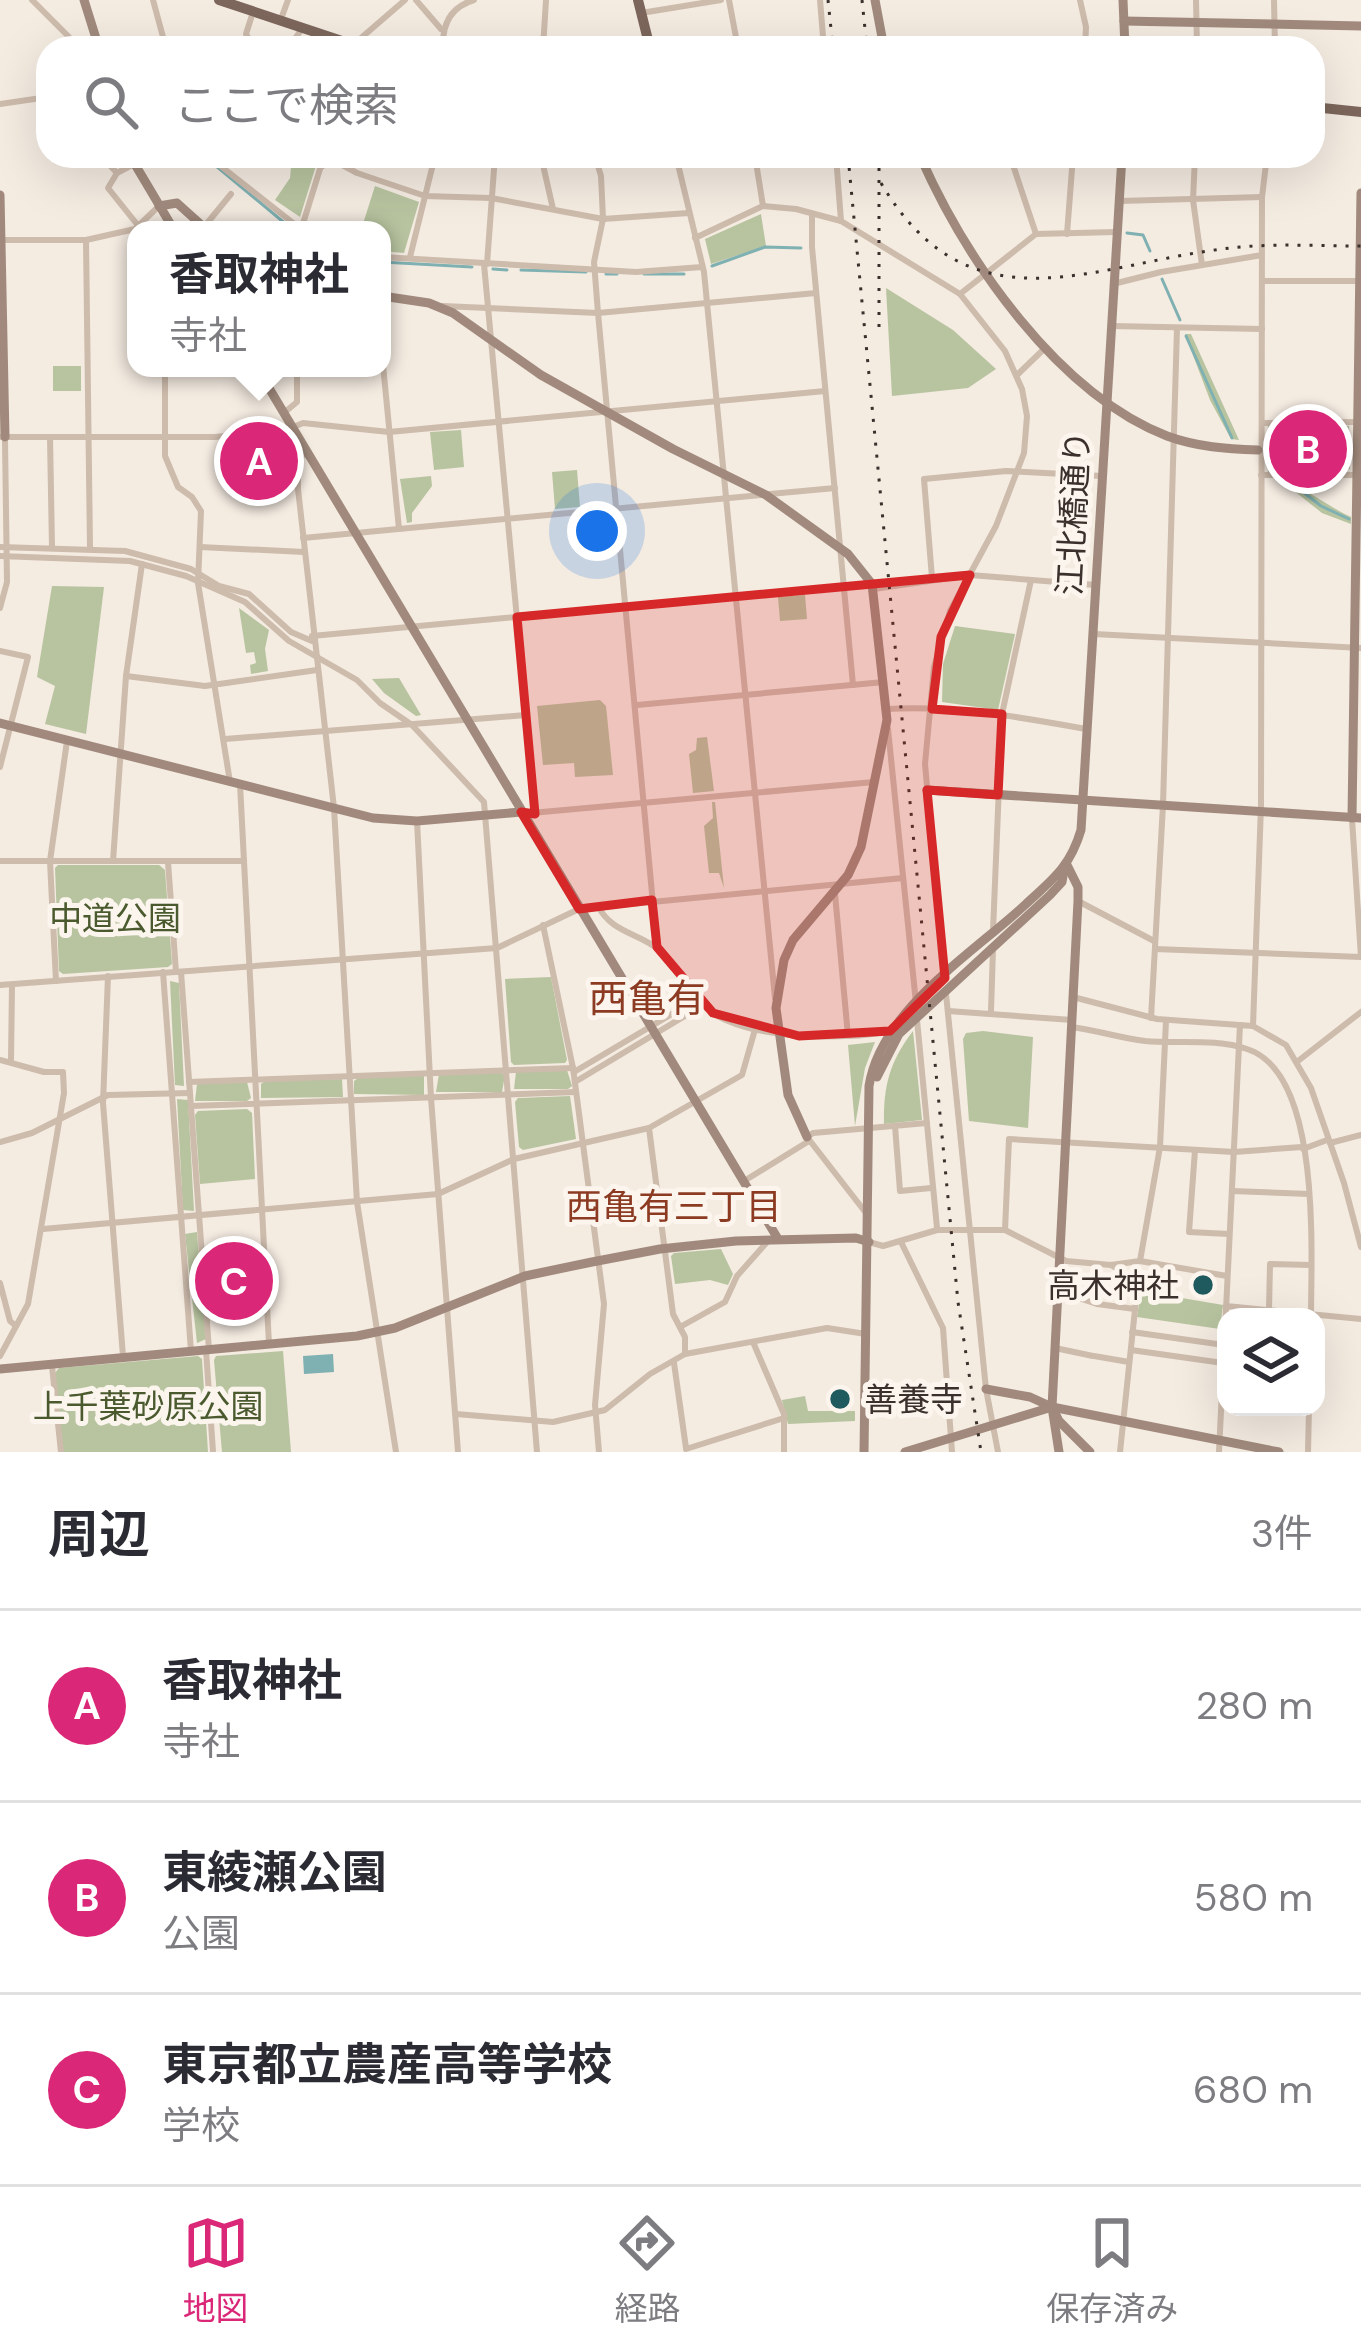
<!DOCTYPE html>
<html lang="ja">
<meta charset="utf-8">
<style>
body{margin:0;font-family:"DM Sans","Noto Sans JP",sans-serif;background:#f2f2f3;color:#2b2b33}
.controls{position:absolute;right:36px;bottom:36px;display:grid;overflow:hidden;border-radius:24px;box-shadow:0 12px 48px #0002}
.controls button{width:108px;height:108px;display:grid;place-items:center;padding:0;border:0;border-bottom:3px solid #e1e1e2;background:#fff;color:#2b2b33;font:60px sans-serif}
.you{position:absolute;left:597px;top:531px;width:42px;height:42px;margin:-30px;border:9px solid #fff;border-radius:50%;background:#1a73e8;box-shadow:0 0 0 18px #1a73e833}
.badge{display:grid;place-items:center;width:78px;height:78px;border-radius:50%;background:#db2777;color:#fff;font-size:39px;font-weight:700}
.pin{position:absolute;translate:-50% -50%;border:6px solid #fff;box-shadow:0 3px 12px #0006}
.popup{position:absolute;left:127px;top:221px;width:264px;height:156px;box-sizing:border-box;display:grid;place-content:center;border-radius:24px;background:#fff;filter:drop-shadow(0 3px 9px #0005);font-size:39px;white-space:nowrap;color:#7c7c81}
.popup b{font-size:45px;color:#2b2b33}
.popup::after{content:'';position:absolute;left:50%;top:100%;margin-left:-24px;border:24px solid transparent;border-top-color:#fff}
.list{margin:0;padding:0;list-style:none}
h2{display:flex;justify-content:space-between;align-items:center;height:156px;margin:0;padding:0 48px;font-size:51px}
h2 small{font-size:39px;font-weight:400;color:#7c7c81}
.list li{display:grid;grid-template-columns:78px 1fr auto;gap:36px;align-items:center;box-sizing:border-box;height:192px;padding:0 48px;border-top:3px solid #e1e1e2}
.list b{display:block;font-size:45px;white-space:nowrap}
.list p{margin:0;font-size:39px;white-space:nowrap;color:#7c7c81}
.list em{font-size:39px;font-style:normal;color:#7c7c81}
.icon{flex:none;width:66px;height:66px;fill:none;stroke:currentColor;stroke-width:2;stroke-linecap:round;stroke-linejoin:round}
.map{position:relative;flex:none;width:1361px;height:1452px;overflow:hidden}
.search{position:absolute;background:#fff;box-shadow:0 12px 48px #0002;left:36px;right:36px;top:36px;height:132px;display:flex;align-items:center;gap:30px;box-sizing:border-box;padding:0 42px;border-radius:36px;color:#7c7c81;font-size:45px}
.sheet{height:732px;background:#fff}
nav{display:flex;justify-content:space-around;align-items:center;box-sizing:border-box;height:168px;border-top:3px solid #e1e1e2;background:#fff;font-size:33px;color:#7c7c81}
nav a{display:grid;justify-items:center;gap:6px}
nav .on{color:#db2777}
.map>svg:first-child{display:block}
</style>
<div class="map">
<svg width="1361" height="1452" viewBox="0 0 1361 1452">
<rect width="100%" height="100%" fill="#f4ebe1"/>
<g fill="#b8c4a0">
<path d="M 292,156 L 319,156 L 300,217 L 275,200 L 290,178 Z"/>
<path d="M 375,186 L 419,202 L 404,253 L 382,251 L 382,230 L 361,230 Z"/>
<path d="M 761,214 L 766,246 L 711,264 L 705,239 Z"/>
<path d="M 886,288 L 953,330 L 996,369 L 968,388 L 892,396 Z"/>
<path d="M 1185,334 L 1191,334 L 1239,440 L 1231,439 L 1210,400 Z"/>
<rect x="53" y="366" width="28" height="25"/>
<path d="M 1268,425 L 1349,426 L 1350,469 L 1268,472 Z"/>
<path d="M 461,430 L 464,467 L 434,470 L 430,432 Z"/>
<path d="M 577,470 L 580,507 L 555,509 L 552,472 Z"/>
<path d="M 431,476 L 432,486 L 412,513 L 412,522 L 407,523 L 400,479 Z"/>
<path d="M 1278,478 C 1292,479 1332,509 1351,517 L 1351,524 L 1322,513 Z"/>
<path d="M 52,586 L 104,587 L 86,734 L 45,724 L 55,686 L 37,677 Z"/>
<path d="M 805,595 L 807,619 L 780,621 L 778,597 Z"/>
<path d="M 239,608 L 269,630 L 265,649 L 268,671 L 251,674 L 250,665 L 256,663 L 254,652 L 246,653 Z"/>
<path d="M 955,626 L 1015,634 L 998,710 L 942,702 L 943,664 Z"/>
<path d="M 399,678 L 421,715 L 416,716 L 384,693 L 372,679 Z"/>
<path d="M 600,700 L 606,706 L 613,775 L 575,777 L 574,763 L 543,765 L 537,706 Z"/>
<path d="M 707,737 L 714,791 L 693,793 L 689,754 L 696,750 L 697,738 Z"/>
<path d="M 712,802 L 715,802 L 724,888 L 719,873 L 709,873 L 704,826 L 713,818 Z"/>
<path d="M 58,865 L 159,865 L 165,870 L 172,964 L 168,967 L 63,974 L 59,971 L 55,868 Z"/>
<path d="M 551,977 L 567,1060 L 565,1063 L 514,1065 L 511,1062 L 505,979 Z"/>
<path d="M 170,981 L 179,983 L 184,1086 L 175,1085 Z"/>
<path d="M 913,1031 L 922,1120 L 884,1124 C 883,1086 890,1061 913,1031 Z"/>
<path d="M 983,1031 L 1033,1037 L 1028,1128 L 969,1121 L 963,1039 L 966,1033 Z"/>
<path d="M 875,1042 L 865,1068 L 855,1126 L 848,1045 Z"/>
<path d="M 567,1070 L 572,1086 L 568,1089 L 514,1089 L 516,1072 Z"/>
<path d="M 500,1072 L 505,1075 L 502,1092 L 436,1092 L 439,1074 Z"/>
<path d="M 424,1075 L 424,1095 L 354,1094 L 354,1081 L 358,1078 Z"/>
<path d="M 342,1079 L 343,1097 L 261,1098 L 261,1084 L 265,1081 Z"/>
<path d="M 247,1082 L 251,1098 L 247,1101 L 195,1101 L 197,1084 Z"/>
<path d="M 570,1096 L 576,1139 L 523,1150 L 519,1147 L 515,1102 L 518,1098 Z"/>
<path d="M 177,1099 L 188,1100 L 194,1211 L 183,1210 Z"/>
<path d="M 247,1109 L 252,1113 L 255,1179 L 200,1184 L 195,1115 L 198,1111 Z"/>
<path d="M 197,1232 L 206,1339 L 197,1343 L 185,1234 Z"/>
<path d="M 721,1249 L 733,1274 L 728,1285 L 710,1280 L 675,1284 L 671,1256 L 674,1253 Z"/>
<path d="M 1141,1291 L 1223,1305 L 1220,1329 L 1137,1317 Z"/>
<path d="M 283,1351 L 291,1452 L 222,1452 L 214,1360 L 216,1356 Z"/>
<path d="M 198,1356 L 202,1359 L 208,1452 L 63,1452 L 55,1373 L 59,1368 Z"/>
<path d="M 805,1396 L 808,1411 L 855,1411 L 855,1421 L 788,1424 L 782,1400 Z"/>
</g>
<path fill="#7fb0b2" d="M 333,1354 L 334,1372 L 304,1374 L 303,1356 Z"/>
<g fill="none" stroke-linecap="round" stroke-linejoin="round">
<g stroke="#7fb0b2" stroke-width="3">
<path d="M 204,156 L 287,225"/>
<path d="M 1127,233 L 1143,235 L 1150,251"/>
<path d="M 382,262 L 472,267"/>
<path d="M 712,266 L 765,247 L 801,248"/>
<path d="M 493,269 L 507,270"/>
<path d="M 521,270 L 586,272"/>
<path d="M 606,274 L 617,274"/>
<path d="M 644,274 L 684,274"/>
<path d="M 1162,279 L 1180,320"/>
<path d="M 1186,336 L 1232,438"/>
<path d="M 1289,481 L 1321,506 L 1349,519"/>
</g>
<g stroke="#cdbbac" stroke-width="6">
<path d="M 32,0 L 69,37 L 73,48"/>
<path d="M 153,0 L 166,48"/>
<path d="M 416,0 L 441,29"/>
<path d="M 729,0 L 738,48"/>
<path d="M 820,0 L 824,48"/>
<path d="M 1080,0 L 1086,27 L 1085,48"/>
<path d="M 1196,0 L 1197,48"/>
<path d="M 1274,0 L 1275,48"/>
<path d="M 253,12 L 246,34 L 254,48"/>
<path d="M 641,13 L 721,0"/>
<path d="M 281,19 L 288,0"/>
<path d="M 359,47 L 361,38 L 405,0"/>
<path d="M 288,48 L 302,29"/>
<path d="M 443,48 C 442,25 450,7 474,0"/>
<path d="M 543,48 L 546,0"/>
<path d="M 0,104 L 48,97"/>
<path d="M 101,156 L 117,173 L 134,164"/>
<path d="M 208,156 L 302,230"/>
<path d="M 541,156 L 553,209"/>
<path d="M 595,156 L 601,176 L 603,219 L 594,262 L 598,313 L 657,947"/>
<path d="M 676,156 L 704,272 L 775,998"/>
<path d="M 755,156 L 763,206"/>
<path d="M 836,156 L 841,221"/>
<path d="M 1010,156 L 1036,234"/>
<path d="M 1195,156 L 1193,200 L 1202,265"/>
<path d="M 321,167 L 333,160 L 357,173 L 425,196 L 491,198 L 603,219 L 689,213"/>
<path d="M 117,173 L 108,188 L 140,228"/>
<path d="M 1119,201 L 1262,197"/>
<path d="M 812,214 L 812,247 L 853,685"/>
<path d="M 204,227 L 231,194"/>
<path d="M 301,230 L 324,156"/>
<path d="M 1067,234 L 1073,156"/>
<path d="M 695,238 L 763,206 L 796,209 L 841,221 L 960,294 L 1005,351 L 1022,389 L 1027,416 L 1024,453 L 996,526 L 950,611 L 934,667 L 925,764 L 944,975"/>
<path d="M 0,240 L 86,240 L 135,229 L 159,206"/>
<path d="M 86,240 L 90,548"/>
<path d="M 382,257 L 636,272 L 702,267"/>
<path d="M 410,257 L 435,156"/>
<path d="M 484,264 L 535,813"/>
<path d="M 487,264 L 495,156"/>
<path d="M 1263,281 L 1361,281"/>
<path d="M 1113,284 L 1161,272 L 1262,255"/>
<path d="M 960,294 L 1036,234 L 1116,232"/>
<path d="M 443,306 L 598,313 L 816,293"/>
<path d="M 1111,326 L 1262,329"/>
<path d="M 382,355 L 399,529"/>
<path d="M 165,368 L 165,456 L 178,487 L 192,497 L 201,511 L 198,583 L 230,782"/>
<path d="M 1017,375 L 1044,349"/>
<path d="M 285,412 L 297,402 L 297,368"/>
<path d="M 1263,423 L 1357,422"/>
<path d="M 0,437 L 215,437 L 286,430 L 303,423 L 389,432 L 825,391"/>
<path d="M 50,437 L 52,547"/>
<path d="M 306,450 L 298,463 L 298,489 L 334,808 L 357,1202 L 396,1452"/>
<path d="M 1261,475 L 1360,475"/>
<path d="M 303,538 L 835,488"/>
<path d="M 0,547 L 125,551 L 191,569 L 219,586 L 249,594 L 291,632 L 312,641"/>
<path d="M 200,547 L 304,552"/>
<path d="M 0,556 L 130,561 L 186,576 L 245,602 L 289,641 L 357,680 L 380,703 L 412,725 L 484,802 L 537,1452"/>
<path d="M 932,578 L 924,479 L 1006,471 L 1102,476"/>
<path d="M 874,589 L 970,575 L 1096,585"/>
<path d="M 0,608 L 7,582 L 5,439"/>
<path d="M 1094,634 L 1361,648"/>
<path d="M 312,636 L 870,584"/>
<path d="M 0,651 L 28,657 L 0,767"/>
<path d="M 126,676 L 205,686 L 317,670"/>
<path d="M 637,705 L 884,682"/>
<path d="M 887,709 C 953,705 1020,717 1086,729"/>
<path d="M 888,729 L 916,1003"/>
<path d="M 225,739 L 526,715"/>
<path d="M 240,784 L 269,1344"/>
<path d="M 531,813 L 874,782"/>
<path d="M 417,821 L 431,1098 L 458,1452"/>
<path d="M 0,861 L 244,861"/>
<path d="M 113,861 L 126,676 L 142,564"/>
<path d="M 168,862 L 176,972"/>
<path d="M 835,894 L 848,1036"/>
<path d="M 1078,901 L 1154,941"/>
<path d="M 598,906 C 611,932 638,933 658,949 C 678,965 687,991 706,1008 C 744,1040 844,1041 890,1031"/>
<path d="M 543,925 L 573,1068 L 604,1304 L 595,1405 L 599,1452"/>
<path d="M 993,931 L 1002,714 L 1031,580"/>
<path d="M 1155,949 L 1361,957 L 1352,819"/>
<path d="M 163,972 L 191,1351"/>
<path d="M 181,972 L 209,1350"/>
<path d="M 108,976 L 103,1103 L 123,1356"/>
<path d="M 56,981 L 50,861 L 67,741"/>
<path d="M 0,985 L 497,948 L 579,909 L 903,878"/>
<path d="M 946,994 L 986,1389 L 998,1452"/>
<path d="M 1073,997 L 1157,1019 L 1253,1026 L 1286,1045 L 1311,1088 L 1344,1183 L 1361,1247"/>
<path d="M 948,1011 L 1072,1020"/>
<path d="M 991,1011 L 993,949"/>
<path d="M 1151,1018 L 1163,805 L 1177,328"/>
<path d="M 917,1020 L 937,1228"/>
<path d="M 1253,1026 L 1261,806 L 1262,197 L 1267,156"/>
<path d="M 1071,1027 C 1096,1030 1120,1038 1145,1041 C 1177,1044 1216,1038 1247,1049 C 1322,1073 1311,1253 1311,1317"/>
<path d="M 0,1060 L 44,1072 L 63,1072 L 64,1093 L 28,1304 L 0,1356"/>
<path d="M 11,1060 L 12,986"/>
<path d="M 1298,1061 L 1361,1012"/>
<path d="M 574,1072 L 697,999"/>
<path d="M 189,1082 L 573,1068"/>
<path d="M 575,1082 L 703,1005"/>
<path d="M 191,1106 L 576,1092"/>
<path d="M 895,1126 L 900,1191 L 931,1188"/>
<path d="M 649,1128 L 673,1314 L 685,1337 L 685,1354"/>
<path d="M 0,1142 L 32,1133 L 108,1095 L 190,1093"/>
<path d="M 1330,1143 L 1361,1135"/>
<path d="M 1303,1149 L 1327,1140"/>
<path d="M 1195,1150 L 1189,1232 L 1229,1234"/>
<path d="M 744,1181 L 809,1141"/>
<path d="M 1232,1191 L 1309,1194"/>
<path d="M 866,1213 L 807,1137 L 813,1133 L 927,1123"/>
<path d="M 43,1229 L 438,1194 L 514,1159 L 649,1128 L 742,1075 L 756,1026"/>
<path d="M 1005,1230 L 1009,1139 L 1234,1152 L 1302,1147"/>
<path d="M 869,1242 L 883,1246 L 937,1230 L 1005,1230 L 1066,1261 L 1111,1265 L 1140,1261 L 1227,1276"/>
<path d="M 901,1242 L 943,1328 L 952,1452"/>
<path d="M 1140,1261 L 1160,1147 L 1166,1021"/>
<path d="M 1111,1265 L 1138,1281 L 1120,1452"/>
<path d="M 0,1283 L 10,1321 L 16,1326"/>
<path d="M 1057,1291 L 1097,1304 L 1135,1309"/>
<path d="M 1226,1306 L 1361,1319"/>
<path d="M 1269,1310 L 1270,1264 L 1311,1265"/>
<path d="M 680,1327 L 725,1302 L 737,1276 L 768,1241"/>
<path d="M 1132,1332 L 1224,1345"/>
<path d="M 753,1342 L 784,1414 L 784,1452"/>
<path d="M 1055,1348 L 1093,1356"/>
<path d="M 206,1350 L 213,1452"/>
<path d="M 1131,1350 L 1223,1363"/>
<path d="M 1094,1356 L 1129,1362"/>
<path d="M 674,1363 L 686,1448"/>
<path d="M 52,1366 L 61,1452"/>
<path d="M 456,1414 L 553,1422 L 605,1410 L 650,1374 L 685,1354 L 827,1328 L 866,1334"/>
<path d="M 686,1449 L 784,1418"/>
<path d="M 1219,1452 L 1240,1025"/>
<path d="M 1308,1452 L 1309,1407"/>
</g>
<g stroke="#a18a7d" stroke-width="9">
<path d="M 84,0 L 99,48"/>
<path d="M 875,0 L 884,48"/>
<path d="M 1123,0 L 1125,48"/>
<path d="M 1124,21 L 1361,26"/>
<path d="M 130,156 L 174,230"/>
<path d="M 920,156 C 966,260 1057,393 1167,436 C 1197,447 1227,449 1258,450"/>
<path d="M 0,195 L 5,437"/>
<path d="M 159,206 L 177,203 L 207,230"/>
<path d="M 382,296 L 429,303 L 453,313 L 541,375 L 673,449 L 766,495 L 848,554 L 872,584 L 887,720 L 861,847 L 848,875 L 793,940 L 784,960 L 776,1008 L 788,1095 L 807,1137"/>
<path d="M 257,368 L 778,1239"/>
<path d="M 0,723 L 373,818 L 417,821 L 521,812"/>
<path d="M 927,790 L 1361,818"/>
<path d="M 1352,818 L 1361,193"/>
<path d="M 1067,865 L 1078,887 L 1078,901 L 1052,1407 L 1059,1421 L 1090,1452"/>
<path d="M 877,1077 L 899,1034 L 1050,895 L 1062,882 L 1064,871"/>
<path d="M 0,1369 L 357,1336 L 395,1328 L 525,1276 L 592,1262 L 660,1249 L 736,1241 L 856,1238 L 869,1242"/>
<path d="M 986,1389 L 1030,1397 L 1052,1407 L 1059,1452"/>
<path d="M 864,1452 L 869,1086 C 881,1010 972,954 1026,904 C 1053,879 1070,867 1081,830 L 1122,156"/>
<path d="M 905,1452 L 1052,1407 L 1279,1452"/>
</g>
<g stroke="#7d675c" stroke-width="10">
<path d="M 219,0 L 363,48"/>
<path d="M 638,0 L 650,48"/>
<path d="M 1313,107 L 1361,112"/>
</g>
<g stroke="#3b302b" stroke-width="3" stroke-dasharray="3 9" stroke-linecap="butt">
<path d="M 828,0 L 833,48"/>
<path d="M 862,0 L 867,48"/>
<path d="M 848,156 L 958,1302 L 981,1452"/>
<path d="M 879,156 L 879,330"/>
<path d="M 881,183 C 971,336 1097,262 1231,248 C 1274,243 1318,246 1361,246"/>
</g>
</g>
<path fill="#d62828" fill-opacity="0.2" stroke="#d62828" stroke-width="9" stroke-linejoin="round" d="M 970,575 L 941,637 L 932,709 L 1002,714 L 998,795 L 927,790 L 945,978 L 890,1031 L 799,1036 L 713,1013 L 657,947 L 652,900 L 579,909 L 521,812 L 535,814 L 517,617 Z"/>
<g fill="#1f5a5e" stroke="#fbf5ee" stroke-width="4.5">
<circle cx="1203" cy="1285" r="12"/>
<circle cx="840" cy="1399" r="12"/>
</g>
<g text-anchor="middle" stroke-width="10" stroke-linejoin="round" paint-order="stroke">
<g font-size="33" fill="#3b302b" stroke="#fbf5ee">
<text transform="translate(1073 513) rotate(-87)" y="12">江北橋通り</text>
</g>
<g font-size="33" fill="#4a5a2e" stroke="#fbf5ee">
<text x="115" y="930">中道公園</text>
<text x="148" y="1418">上千葉砂原公園</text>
</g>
<g font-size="33" fill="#3b302b" stroke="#fbf5ee" text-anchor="end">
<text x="1179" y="1297">高木神社</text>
<text x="864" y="1411" text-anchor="start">善養寺</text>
</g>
<g font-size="36" fill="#8c3b22" stroke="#fbf5ee">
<text x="674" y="1219">西亀有三丁目</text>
</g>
<g font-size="39" fill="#8c3b22" stroke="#fbf5ee">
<text x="647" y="1012">西亀有</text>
</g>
</g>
</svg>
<div class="controls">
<button><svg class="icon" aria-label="layers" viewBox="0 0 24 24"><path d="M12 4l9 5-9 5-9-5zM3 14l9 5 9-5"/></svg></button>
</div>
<div class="you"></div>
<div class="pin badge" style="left:259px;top:461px">A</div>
<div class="popup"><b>香取神社</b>寺社</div>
<div class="pin badge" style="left:1308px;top:449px">B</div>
<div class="pin badge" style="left:234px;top:1281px">C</div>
<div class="search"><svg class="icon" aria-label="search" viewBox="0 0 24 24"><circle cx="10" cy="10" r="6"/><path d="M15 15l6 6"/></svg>ここで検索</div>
</div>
<section class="sheet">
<h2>周辺<small>3件</small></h2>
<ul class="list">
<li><span class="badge">A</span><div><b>香取神社</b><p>寺社</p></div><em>280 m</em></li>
<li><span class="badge">B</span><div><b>東綾瀬公園</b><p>公園</p></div><em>580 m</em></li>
<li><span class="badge">C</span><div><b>東京都立農産高等学校</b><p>学校</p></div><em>680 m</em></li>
</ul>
</section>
<nav>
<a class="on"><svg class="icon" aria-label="map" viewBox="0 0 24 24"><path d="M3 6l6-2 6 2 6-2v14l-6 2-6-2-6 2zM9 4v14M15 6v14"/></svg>地図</a>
<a><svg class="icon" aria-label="directions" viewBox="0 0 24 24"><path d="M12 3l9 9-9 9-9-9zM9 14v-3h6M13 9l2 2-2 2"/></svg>経路</a>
<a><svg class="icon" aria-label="saved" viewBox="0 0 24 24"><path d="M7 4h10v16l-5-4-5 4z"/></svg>保存済み</a>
</nav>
